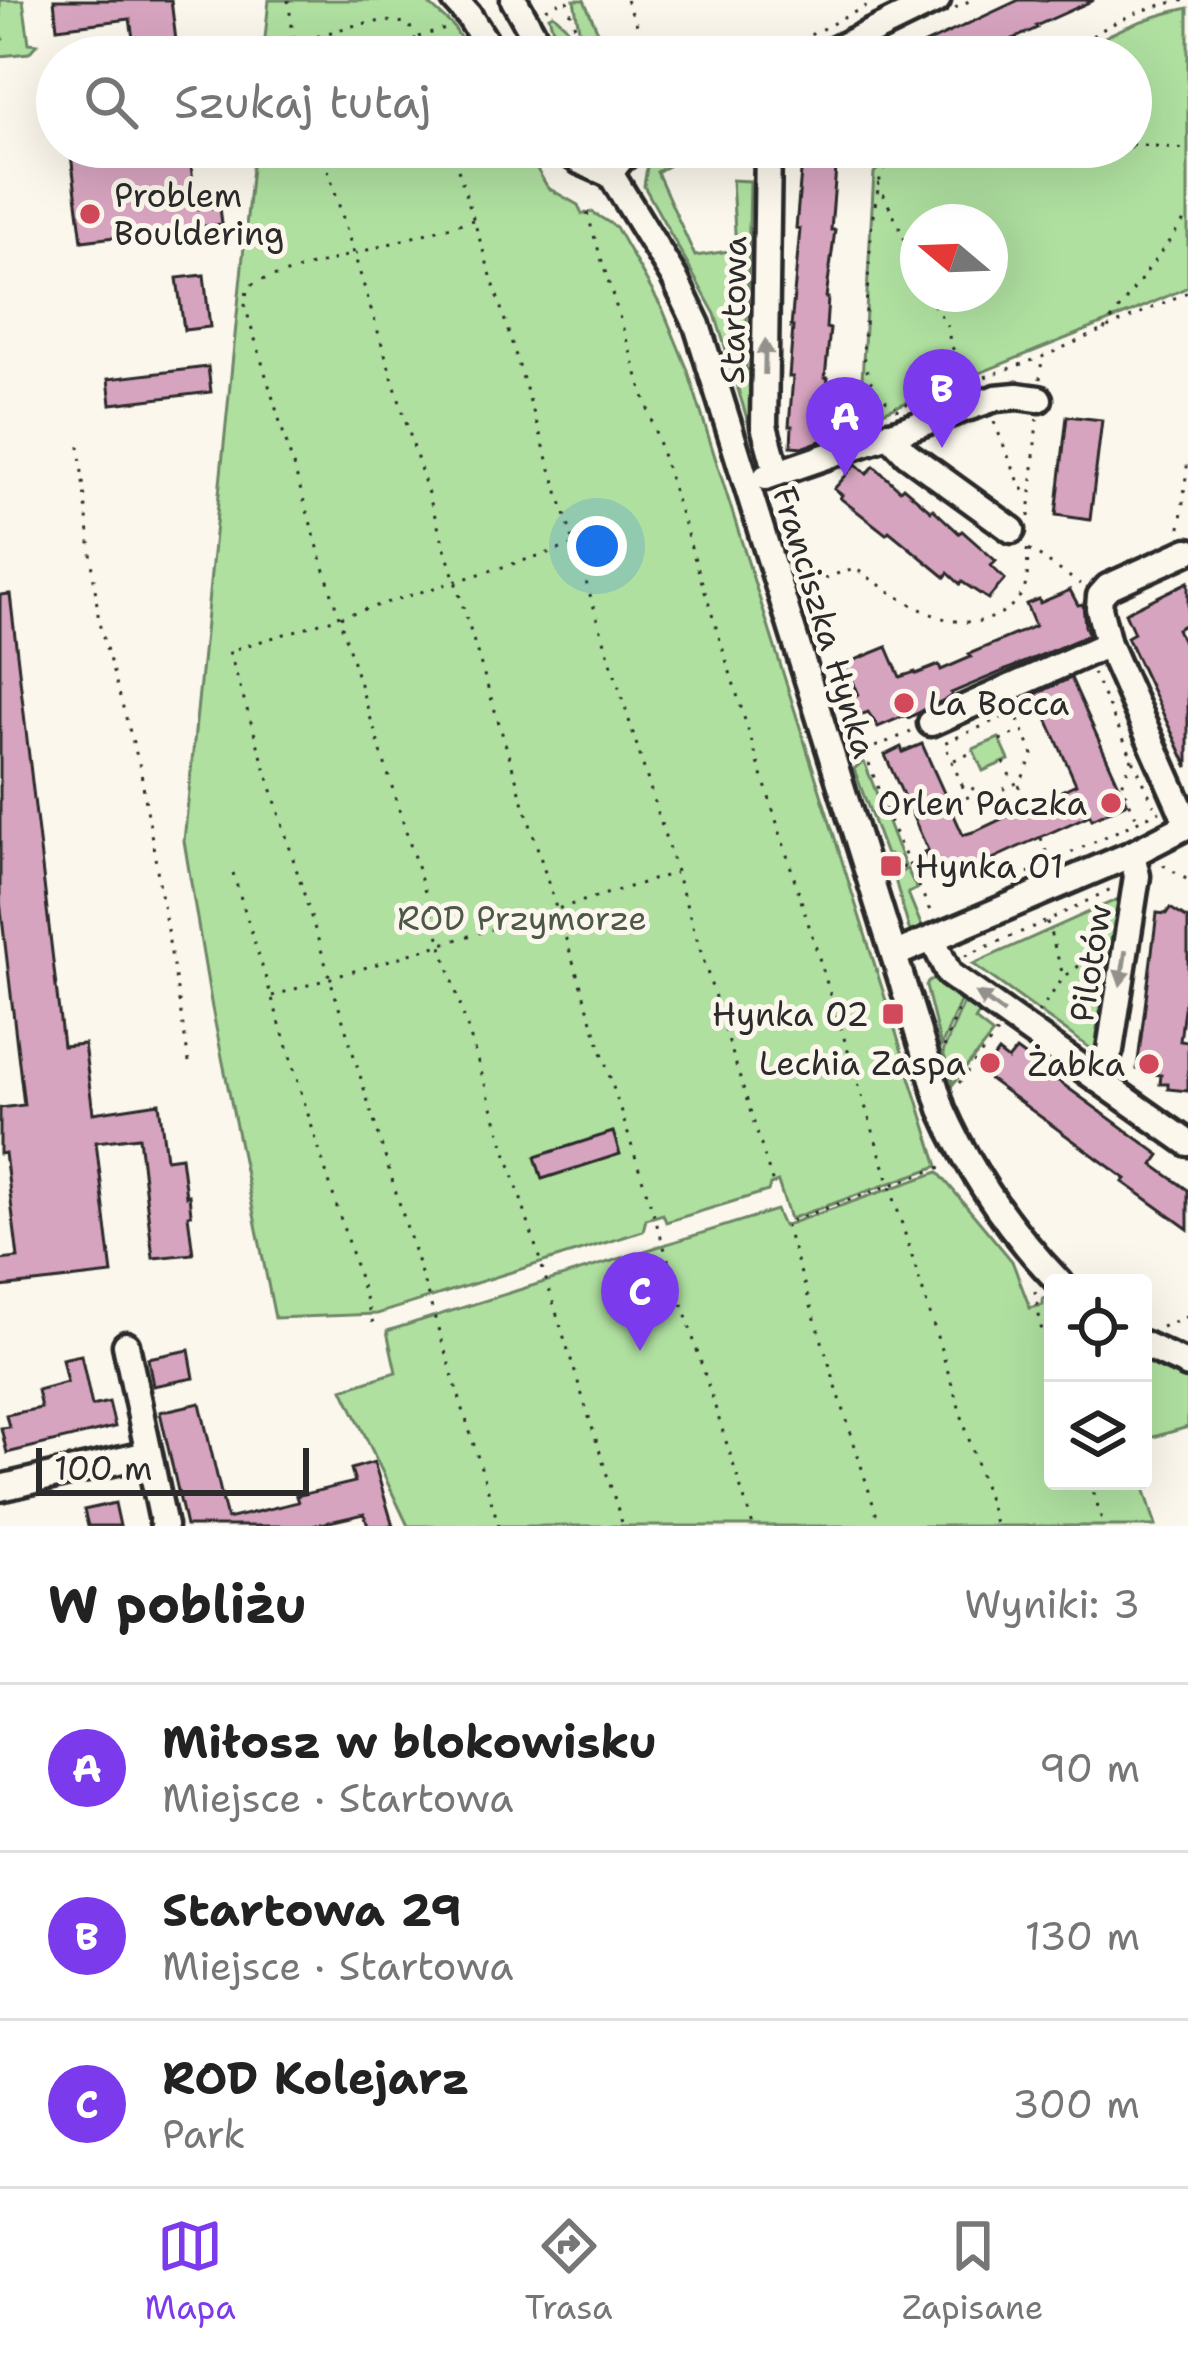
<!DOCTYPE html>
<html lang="pl">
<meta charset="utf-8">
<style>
body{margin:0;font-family:"Shantell Sans",sans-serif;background:#f2f2f2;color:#222}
.controls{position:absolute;right:36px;bottom:36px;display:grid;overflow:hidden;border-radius:12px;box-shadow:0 12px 48px #0002}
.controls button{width:108px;height:108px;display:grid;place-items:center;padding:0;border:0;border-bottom:3px solid #e0e0e0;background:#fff;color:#222;font:60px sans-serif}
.compass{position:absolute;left:900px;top:204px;width:108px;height:108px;border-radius:50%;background:#fff;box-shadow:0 12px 48px #0002;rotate:289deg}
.scale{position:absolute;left:36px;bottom:30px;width:273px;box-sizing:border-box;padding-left:12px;border:6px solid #2b2b2b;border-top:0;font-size:33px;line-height:42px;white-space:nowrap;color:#2b2b2b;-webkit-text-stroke:9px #fbf7ec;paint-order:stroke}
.you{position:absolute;left:597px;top:546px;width:42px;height:42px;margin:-30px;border:9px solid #fff;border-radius:50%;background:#1a73e8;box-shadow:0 0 0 18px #1a73e833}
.badge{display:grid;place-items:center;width:78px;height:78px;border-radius:50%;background:#7c3aed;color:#fff;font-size:39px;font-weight:700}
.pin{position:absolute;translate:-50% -99px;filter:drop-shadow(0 3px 6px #0008)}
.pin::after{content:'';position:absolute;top:63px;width:42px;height:36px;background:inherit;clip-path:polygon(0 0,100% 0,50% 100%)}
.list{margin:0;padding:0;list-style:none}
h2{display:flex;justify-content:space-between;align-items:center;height:156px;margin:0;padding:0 48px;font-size:51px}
h2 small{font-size:39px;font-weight:400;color:#767676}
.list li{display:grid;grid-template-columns:78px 1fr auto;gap:36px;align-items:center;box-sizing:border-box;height:168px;padding:0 48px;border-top:3px solid #e0e0e0}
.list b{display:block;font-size:45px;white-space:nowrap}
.list p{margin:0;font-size:39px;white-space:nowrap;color:#767676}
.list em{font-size:39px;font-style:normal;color:#767676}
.icon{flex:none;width:66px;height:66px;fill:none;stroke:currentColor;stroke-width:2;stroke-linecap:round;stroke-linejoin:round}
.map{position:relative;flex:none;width:1188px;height:1526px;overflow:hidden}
.search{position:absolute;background:#fff;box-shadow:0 12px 48px #0002;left:36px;right:36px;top:36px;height:132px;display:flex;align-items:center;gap:30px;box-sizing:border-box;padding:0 42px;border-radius:66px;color:#767676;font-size:45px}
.sheet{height:660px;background:#fff}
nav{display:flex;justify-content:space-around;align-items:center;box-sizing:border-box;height:168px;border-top:3px solid #e0e0e0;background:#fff;font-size:33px;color:#767676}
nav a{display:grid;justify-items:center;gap:6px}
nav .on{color:#7c3aed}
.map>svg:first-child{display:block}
</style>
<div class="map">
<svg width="1188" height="1526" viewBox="0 0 1188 1526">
<rect width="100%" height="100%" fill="#fbf7ec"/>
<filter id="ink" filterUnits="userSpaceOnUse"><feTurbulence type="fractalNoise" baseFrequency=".00833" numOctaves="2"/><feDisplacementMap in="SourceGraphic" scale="24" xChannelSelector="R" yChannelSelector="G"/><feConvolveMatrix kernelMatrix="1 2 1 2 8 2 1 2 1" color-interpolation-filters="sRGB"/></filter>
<g filter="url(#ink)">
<g fill="#afe0a0" stroke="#6d8666" stroke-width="3" fill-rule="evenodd">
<path d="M 0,0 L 23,0 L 29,43 L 37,44 L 29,53 L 0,56 L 0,41 L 3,39 L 0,27 Z"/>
<path d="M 269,0 L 424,0 L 453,26 L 472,57 L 263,57 Z"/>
<path d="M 574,0 L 584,0 L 609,57 L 588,57 L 579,29 Z"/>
<path d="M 1188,8 L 1188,287 L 1129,313 L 853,424 L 861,397 L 874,173 L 895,147 L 1131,147 L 1131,57 L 1073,57 C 1108,31 1146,17 1188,8 ZM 990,222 L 990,294 L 918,294 L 918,222 Z"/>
<path d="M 553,14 L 566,26 L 578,57 L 561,57 L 549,16 Z"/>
<path d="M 254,147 L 524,147 L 548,188 L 578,205 L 582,214 L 592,212 L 616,227 L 663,310 L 687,368 L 938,1166 L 790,1219 L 778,1182 L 770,1185 L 768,1191 L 666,1222 L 663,1214 L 646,1219 L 643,1231 L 377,1314 L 275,1318 L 212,1008 L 184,841 Z"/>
<path d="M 682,147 L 703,147 L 657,172 L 695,256 L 736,250 L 732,180 L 750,181 L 746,369 L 757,371 L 767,456 L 759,458 L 715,314 L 644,186 L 647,167 Z"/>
<path d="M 999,738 L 1009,760 L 983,771 L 973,749 Z"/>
<path d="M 862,762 L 865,764 L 905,866 L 897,869 L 891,855 L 886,855 L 854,769 Z"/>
<path d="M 907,869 L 917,889 L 908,893 L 924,932 L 914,934 L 909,929 L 894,876 Z"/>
<path d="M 1125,896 L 1122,918 L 1114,922 L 1097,1029 L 1105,1030 L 1103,1046 L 1094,1051 L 973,964 Z"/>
<path d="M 938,977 L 962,997 L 941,1047 L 926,986 L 928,982 Z"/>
<path d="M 965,999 L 981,1010 L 975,1020 L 993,1034 L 953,1084 L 943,1052 Z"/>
<path d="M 938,1172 L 1012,1261 L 1030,1308 L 1043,1305 L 1043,1299 L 1053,1296 L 1053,1481 L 1142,1481 L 1156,1526 L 408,1526 L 343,1389 L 396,1372 L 387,1331 L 776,1210 L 783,1226 Z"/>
<path d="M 1143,1358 L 1188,1378 L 1188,1427 L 1143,1440 Z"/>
</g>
<g fill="#d7a4bf" stroke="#2b2b2b" stroke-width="3">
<path d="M 54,0 L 171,0 L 178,57 L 136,57 L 130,19 L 57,28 Z"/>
<path d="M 1019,0 L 1094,0 L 1036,26 L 1037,28 L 989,50 L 990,53 L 981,57 L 897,57 Z"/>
<path d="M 70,147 L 189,147 L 196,209 L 220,207 L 222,224 L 82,241 Z"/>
<path d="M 803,149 L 835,151 L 833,167 L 836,168 L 831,230 L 835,230 L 826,298 L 828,298 L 826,328 L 830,329 L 825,378 L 828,378 L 824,426 L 827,426 L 826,439 L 804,447 L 791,446 L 792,426 L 789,426 L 793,377 L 789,377 L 793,327 L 791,327 L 800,229 L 796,228 Z"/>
<path d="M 204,275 L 210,327 L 184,330 L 177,278 Z"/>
<path d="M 208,367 L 211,392 L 111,404 L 108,379 Z"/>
<path d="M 1067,416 L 1102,420 L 1090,520 L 1056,515 Z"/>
<path d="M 856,464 L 867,474 L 874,466 L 900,490 L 903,487 L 931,511 L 933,509 L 959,533 L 962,531 L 996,561 L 991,566 L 1005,579 L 988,599 L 962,582 L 960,584 L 948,573 L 945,577 L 889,531 L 886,534 L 840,498 L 842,495 L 834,489 Z"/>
<path d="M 1188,582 L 1188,623 L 1177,629 L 1188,653 L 1188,767 L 1127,637 L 1134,633 L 1125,613 Z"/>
<path d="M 1070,590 L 1078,605 L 1083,604 L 1085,626 L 1089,635 L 951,693 L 952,696 L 908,718 L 906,715 L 878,727 L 868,712 L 855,717 L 848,700 L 858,695 L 845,664 L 887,647 L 900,677 L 915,672 L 916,674 L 939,665 L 941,670 L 971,657 L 969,654 L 1035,626 L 1026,604 L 1039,599 L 1040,603 Z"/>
<path d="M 10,594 L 63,1046 L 84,1044 L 93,1113 L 159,1103 L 166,1159 L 181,1157 L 186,1196 L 189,1195 L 191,1214 L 188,1215 L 193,1254 L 153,1258 L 139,1137 L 96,1142 L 112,1274 L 0,1287 L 0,1260 L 18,1258 L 5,1153 L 0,1154 L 0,1108 L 24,1105 L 0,901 L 0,595 Z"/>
<path d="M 1071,678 L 1127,803 L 1092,819 L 1090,815 L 1014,849 L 973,868 L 975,871 L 940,887 L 924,852 L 928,850 L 885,755 L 901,747 L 903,752 L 922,744 L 963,835 L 976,831 L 1076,784 L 1036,694 Z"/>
<path d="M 1170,908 L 1188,919 L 1188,977 L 1180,1041 L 1188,1042 L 1188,1091 L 1168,1089 L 1168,1084 L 1160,1084 L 1161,1075 L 1144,1073 L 1144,1069 L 1137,1069 L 1157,913 L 1166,914 Z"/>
<path d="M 1016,1050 L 1160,1155 L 1153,1165 L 1188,1190 L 1188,1229 L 1123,1182 L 1126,1179 L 1115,1171 L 982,1074 L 998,1052 L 1008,1060 Z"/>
<path d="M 613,1132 L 620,1154 L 542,1179 L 535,1157 Z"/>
<path d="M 189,1350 L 194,1378 L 153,1386 L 148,1358 Z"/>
<path d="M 81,1355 L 92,1406 L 109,1402 L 115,1427 L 7,1453 L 1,1428 L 9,1427 L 6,1415 L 41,1408 L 37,1390 L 67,1382 L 62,1359 Z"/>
<path d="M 200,1403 L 227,1519 L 298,1502 L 296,1496 L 355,1482 L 351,1469 L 374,1462 L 393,1526 L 368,1526 L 364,1514 L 312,1526 L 186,1526 L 160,1412 Z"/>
<path d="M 115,1503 L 120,1526 L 88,1526 L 84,1510 Z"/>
</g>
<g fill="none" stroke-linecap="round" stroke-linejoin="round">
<g stroke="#2b2b2b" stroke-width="33">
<g id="minor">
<path d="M 455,0 L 469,16 L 495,57"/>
<path d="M 514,0 L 546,57"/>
<path d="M 820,57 L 937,0"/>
<path d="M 559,147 L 580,161 L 609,174"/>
<path d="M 594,147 L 674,277 L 697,325 L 942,1109 C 971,1175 1010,1231 1060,1283"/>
<path d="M 768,147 L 764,426 L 777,473"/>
<path d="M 609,174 L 621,159 L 637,147"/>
<path d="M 888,434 L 907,454 L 1012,530"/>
<path d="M 766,477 L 996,398 L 1017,396 L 1039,399"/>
<path d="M 1108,644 L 1099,608 L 1100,596 L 1108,587 L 1188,551"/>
<path d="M 931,723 L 1108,644 L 1188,825"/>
<path d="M 933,940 L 949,974 L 1188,1143"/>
<path d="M 896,954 L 1132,854 L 1188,825"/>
<path d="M 1099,1080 L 1110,1050 L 1137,876 L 1132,854"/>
<path d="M 1143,1344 L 1188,1365"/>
<path d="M 126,1345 L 164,1526"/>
<path d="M 0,1488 L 148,1454"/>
</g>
</g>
<g stroke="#2b2b2b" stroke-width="3" stroke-dasharray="3 9" stroke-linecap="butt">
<path d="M 288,0 L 295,45"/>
<path d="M 567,0 L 584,57"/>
<path d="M 626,0 L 638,27"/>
<path d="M 955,8 L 971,0"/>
<path d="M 546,9 L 565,0"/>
<path d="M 418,37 L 449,28"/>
<path d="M 294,57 L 295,46 L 302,41 C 337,31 373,15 409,24 L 422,57"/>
<path d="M 768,57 L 878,0"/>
<path d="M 1063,57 C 1098,28 1141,6 1187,0"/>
<path d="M 1131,144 L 1188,149"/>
<path d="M 321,147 L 556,908 L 753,1526"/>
<path d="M 451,147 L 773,1184"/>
<path d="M 865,147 L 881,174 L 872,221 L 863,354 C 867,376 874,397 896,406"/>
<path d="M 655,157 L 675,147"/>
<path d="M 883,170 L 899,147"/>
<path d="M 878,183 L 899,227 L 918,275"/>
<path d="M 587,213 L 996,1526"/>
<path d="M 473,220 L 255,282 L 247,290 L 245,306 L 339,617 L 623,1526"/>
<path d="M 927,294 L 948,327 L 950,343 L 970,383"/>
<path d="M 1104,330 L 1188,215"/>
<path d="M 985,377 L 1042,357 L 1188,292"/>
<path d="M 1040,379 L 1042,357"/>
<path d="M 898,411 L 898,407 L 959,386"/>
<path d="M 994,422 L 1021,487 L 1028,494"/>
<path d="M 861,423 L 867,380"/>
<path d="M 79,446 L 99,623 L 140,767 L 189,1062"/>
<path d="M 1029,517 L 1037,419"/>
<path d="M 1180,528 L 1188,459"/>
<path d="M 1029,549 L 1080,584"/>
<path d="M 804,590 L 832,575 L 856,569 C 896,595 955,643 1003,612 C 1013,606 1024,594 1026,583 C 1029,571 1027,556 1027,545"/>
<path d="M 1093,673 L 1154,805"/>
<path d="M 1000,740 L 1021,731"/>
<path d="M 865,752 L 890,822 L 931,913"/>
<path d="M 853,756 L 911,732"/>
<path d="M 1132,758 L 1122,785 L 1138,822"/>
<path d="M 954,760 L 974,752"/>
<path d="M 1004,762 L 1013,783"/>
<path d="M 962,785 L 970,803 L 991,795 L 962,785 L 944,743 L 1015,712 L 1033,755 L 1021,781 L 991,795"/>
<path d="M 1019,785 L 1027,806"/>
<path d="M 993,795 L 1011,803 L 1026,803"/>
<path d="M 1041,838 L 1051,864"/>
<path d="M 1163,865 L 1188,880"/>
<path d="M 233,873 L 373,1323"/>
<path d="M 891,873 L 909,865"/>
<path d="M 1028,873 L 1160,811"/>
<path d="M 1047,922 L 1063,975"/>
<path d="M 965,956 L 1047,921 L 1115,887"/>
<path d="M 1186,984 L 1188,984"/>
<path d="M 272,996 L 675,873"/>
<path d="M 1038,1013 L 1064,977 L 1103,948"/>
<path d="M 944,1047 L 960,1005"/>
<path d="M 959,1083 L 997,1033"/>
<path d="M 1035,1291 L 1041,1327 L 1053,1365"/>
<path d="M 1162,1327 L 1188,1316"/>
<path d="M 1090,1481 L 1104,1526"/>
<path d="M 499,1526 L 229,651 L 574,545"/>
<path d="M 880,1526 L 785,1223 L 947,1165"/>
</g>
<use href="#minor" stroke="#fbf7ec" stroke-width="24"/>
</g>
<defs><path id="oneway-solid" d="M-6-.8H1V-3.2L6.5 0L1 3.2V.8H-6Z" transform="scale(3)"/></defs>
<g fill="#93918c">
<use href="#oneway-solid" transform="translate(765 357) rotate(-89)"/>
<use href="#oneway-solid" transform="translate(1123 968) rotate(99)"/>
<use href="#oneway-solid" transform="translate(990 1003) rotate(-144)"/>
</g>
</g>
<g fill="#d1495b" stroke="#fbf7ec" stroke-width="4.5">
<circle cx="90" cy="214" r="12"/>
<circle cx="904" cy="703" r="12"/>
<circle cx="1111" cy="803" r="12"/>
<rect x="879" y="854" width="24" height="24" rx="6"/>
<rect x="881" y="1002" width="24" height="24" rx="6"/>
<circle cx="990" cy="1063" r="12"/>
<circle cx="1149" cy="1064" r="12"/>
</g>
<g text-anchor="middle" stroke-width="10" stroke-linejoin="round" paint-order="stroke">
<g font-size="33" fill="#2b2b2b" stroke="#fbf7ec" text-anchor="end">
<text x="114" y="207" text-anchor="start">Problem<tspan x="114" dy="38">Bouldering</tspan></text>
<text x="928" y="715" text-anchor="start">La Bocca</text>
<text x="1087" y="815">Orlen Paczka</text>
<text x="915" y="878" text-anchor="start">Hynka 01</text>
<text x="869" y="1026">Hynka 02</text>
<text x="966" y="1075">Lechia Zaspa</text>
<text x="1125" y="1076">Żabka</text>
</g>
<g font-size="33" fill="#2b2b2b" stroke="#fbf7ec">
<text transform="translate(733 310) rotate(-89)" y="12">Startowa</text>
<text transform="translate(825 622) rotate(73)" y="12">Franciszka Hynka</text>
<text transform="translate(1090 963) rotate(-81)" y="12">Pilotów</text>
</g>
<g font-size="33" fill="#4c5848" stroke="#fbf7ec">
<text x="522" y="930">ROD Przymorze</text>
</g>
</g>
</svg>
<div class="controls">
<button><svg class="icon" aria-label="locate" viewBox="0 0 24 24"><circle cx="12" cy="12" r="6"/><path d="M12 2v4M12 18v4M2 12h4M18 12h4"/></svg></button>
<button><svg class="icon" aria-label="layers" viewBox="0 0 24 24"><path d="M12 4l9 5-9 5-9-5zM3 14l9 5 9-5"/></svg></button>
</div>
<svg class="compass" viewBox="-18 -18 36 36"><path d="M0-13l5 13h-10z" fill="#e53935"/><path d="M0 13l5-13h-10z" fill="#767676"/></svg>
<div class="scale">100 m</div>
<div class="you"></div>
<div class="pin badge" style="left:845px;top:476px">A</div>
<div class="pin badge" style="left:942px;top:448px">B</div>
<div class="pin badge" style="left:640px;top:1351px">C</div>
<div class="search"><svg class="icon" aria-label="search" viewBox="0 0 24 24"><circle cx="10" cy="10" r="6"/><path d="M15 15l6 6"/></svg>Szukaj tutaj</div>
</div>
<section class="sheet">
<h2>W pobliżu<small>Wyniki: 3</small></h2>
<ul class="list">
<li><span class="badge">A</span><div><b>Miłosz w blokowisku</b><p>Miejsce · Startowa</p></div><em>90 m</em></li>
<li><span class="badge">B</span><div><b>Startowa 29</b><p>Miejsce · Startowa</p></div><em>130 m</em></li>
<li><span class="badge">C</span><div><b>ROD Kolejarz</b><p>Park</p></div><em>300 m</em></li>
</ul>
</section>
<nav>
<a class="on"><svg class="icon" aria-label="map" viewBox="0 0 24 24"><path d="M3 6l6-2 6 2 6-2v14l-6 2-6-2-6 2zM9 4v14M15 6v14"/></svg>Mapa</a>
<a><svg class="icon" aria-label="directions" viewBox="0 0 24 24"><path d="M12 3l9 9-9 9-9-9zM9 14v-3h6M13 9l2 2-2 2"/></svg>Trasa</a>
<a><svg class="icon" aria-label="saved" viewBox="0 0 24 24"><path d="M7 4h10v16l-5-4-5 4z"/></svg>Zapisane</a>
</nav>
